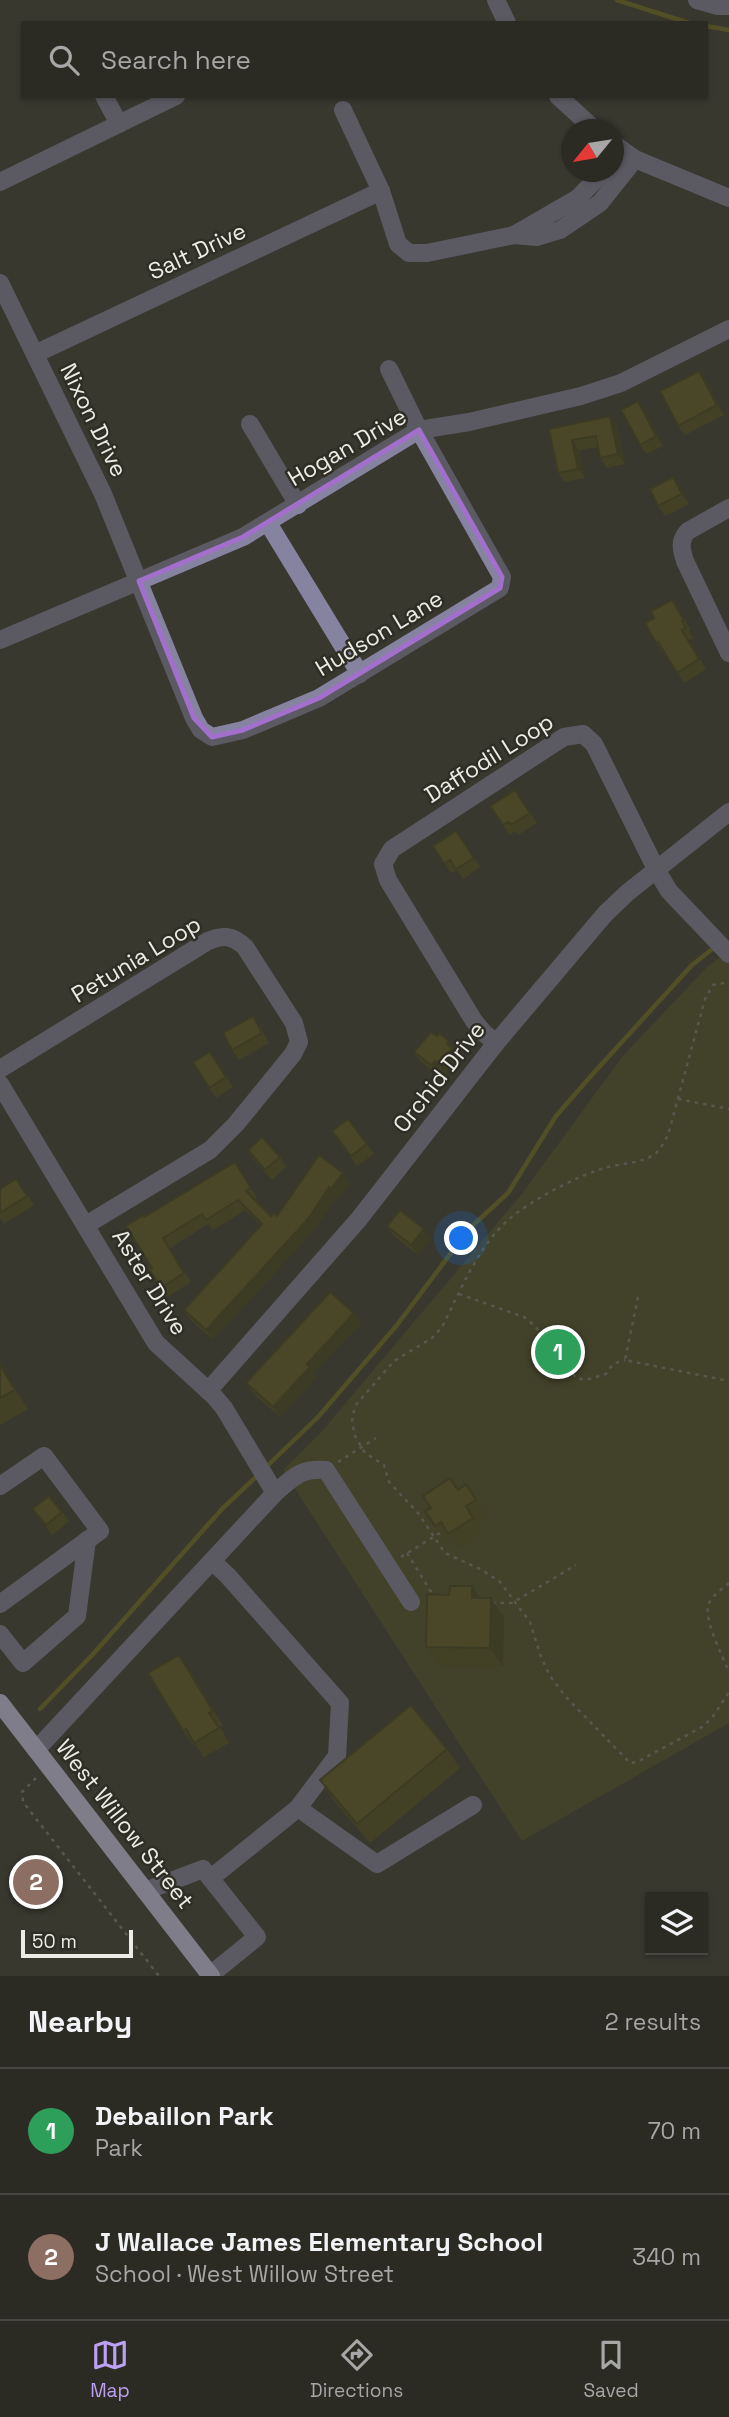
<!DOCTYPE html>
<meta charset="utf-8">
<style>
body{margin:0;font-family:"Space Grotesk",sans-serif;background:#373630;color:#f1f3f6}
.controls{position:absolute;right:21px;bottom:21px;display:grid;overflow:hidden;border-radius:0px;box-shadow:0 2px 5px #0004}
.controls button{width:63px;height:63px;display:grid;place-items:center;padding:0;border:0;border-bottom:2px solid #474641;background:#2b2a23;color:#f1f3f6;font:35px sans-serif}
.compass{position:absolute;left:561px;top:119px;width:63px;height:63px;border-radius:50%;background:#2b2a23;box-shadow:0 2px 5px #0004;rotate:240deg}
.scale{position:absolute;left:21px;bottom:18px;width:112px;box-sizing:border-box;padding-left:7px;border:4px solid #ecebe5;border-top:0;font-size:19px;line-height:24px;white-space:nowrap;color:#ecebe5;-webkit-text-stroke:5px #2f2e25;paint-order:stroke}
.you{position:absolute;left:462px;top:1239px;width:24px;height:24px;margin:-18px;border:5px solid #fff;border-radius:50%;background:#1a73e8;box-shadow:0 0 0 10px #1a73e833}
.badge{display:grid;place-items:center;width:46px;height:46px;border-radius:50%;background:#bca0f2;color:#fff;font-size:23px;font-weight:700}
.pin{position:absolute;translate:-50% -50%;border:4px solid #fff;box-shadow:0 2px 7px #0006}
.list{margin:0;padding:0;list-style:none}
h2{display:flex;justify-content:space-between;align-items:center;height:91px;margin:0;padding:0 28px;font-size:30px}
h2 small{font-size:23px;font-weight:400;color:#a6a7a6}
.list li{display:grid;grid-template-columns:46px 1fr auto;gap:21px;align-items:center;box-sizing:border-box;height:126px;padding:0 28px;border-top:2px solid #474641}
.list b{display:block;font-size:26px;white-space:nowrap}
.list p{margin:0;font-size:23px;white-space:nowrap;color:#a6a7a6}
.list em{font-size:23px;font-style:normal;color:#a6a7a6}
.icon{flex:none;width:38px;height:38px;fill:none;stroke:currentColor;stroke-width:2;stroke-linecap:round;stroke-linejoin:round}
.map{position:relative;flex:none;width:729px;height:1976px;overflow:hidden}
.search{position:absolute;background:#2b2a23;box-shadow:0 2px 5px #0004;left:21px;right:21px;top:21px;height:77px;display:flex;align-items:center;gap:18px;box-sizing:border-box;padding:0 24px;border-radius:0px;color:#a6a7a6;font-size:26px}
.sheet{height:343px;background:#2b2a23}
nav{display:flex;justify-content:space-around;align-items:center;box-sizing:border-box;height:98px;border-top:2px solid #474641;background:#2b2a23;font-size:19px;color:#a6a7a6}
nav a{display:grid;justify-items:center;gap:4px}
nav .on{color:#bca0f2}
.map>svg:first-child{display:block}
</style>
<div class="map">
<svg width="729" height="1976" viewBox="0 0 729 1976">
<rect width="100%" height="100%" fill="#39382f"/>
<path fill="#4f4d24" d="M 729,950 L 729,1723 L 522,1841 L 283,1470 L 323,1430 L 521,1195 L 622,1057 L 706,968 Z"/>
<g fill="none" stroke-linecap="round" stroke-linejoin="round">
<g stroke="#706a19" stroke-width="4.5">
<path d="M 617,0 L 689,23"/>
<path d="M 706,26 L 729,30"/>
<path d="M 265,1468 L 318,1417 L 397,1325 L 469,1229 L 508,1193 L 556,1116 L 590,1077 L 692,965 L 715,947"/>
<path d="M 40,1709 L 94,1653 L 222,1509 L 259,1474"/>
</g>
<g stroke="#7e7d75" stroke-width="2.5" stroke-dasharray="3.5 5" stroke-linecap="butt">
<path d="M 724,983 L 713,985 L 705,999 L 668,1135 C 665,1140 661,1149 656,1153 C 643,1164 620,1163 605,1168 C 577,1176 542,1195 518,1212 C 480,1240 463,1286 442,1327 L 432,1338 L 394,1361 L 355,1406 L 352,1421 L 355,1436 L 365,1453 L 384,1465 L 389,1482 L 418,1513 L 445,1553 L 482,1570 L 500,1582 L 530,1622 L 541,1657 L 550,1676 L 566,1697 L 630,1763 L 637,1762 L 702,1727 L 712,1718 L 729,1692"/>
<path d="M 678,1099 L 729,1109"/>
<path d="M 459,1294 L 524,1317 L 534,1325 L 577,1379 L 589,1379 L 606,1374 C 611,1365 615,1362 625,1360"/>
<path d="M 638,1297 L 625,1360 L 729,1381"/>
<path d="M 338,1462 L 376,1438"/>
<path d="M 407,1553 L 433,1595"/>
<path d="M 401,1557 L 440,1533"/>
<path d="M 729,1583 C 722,1589 713,1595 709,1603 C 702,1617 723,1657 729,1672"/>
<path d="M 492,1603 L 512,1603 L 576,1565"/>
<path d="M 36,1778 L 22,1792 L 23,1802 L 159,1976"/>
</g>
<g stroke="#8683a1" stroke-width="18">
<path d="M 496,0 L 507,23"/>
<path d="M 697,0 L 718,6 L 729,6"/>
<path d="M 104,96 L 119,124"/>
<path d="M 558,96 L 595,130"/>
<path d="M 343,110 L 381,191 L 398,244 L 409,253 L 427,253 L 514,235 L 537,237 L 560,230 L 600,203 L 635,159"/>
<path d="M 614,144 L 635,159 L 729,198"/>
<path d="M 0,182 L 176,96"/>
<path d="M 514,235 L 578,198 L 603,172"/>
<path d="M 0,283 L 103,494 L 194,718 L 201,730 L 212,737 L 243,730 L 319,698 L 500,588 L 502,577 L 419,430 L 389,369"/>
<path d="M 35,354 L 381,191"/>
<path d="M 250,424 L 298,505"/>
<path d="M 729,508 L 688,531 C 679,540 681,549 685,561 L 729,653"/>
<path d="M 268,523 L 360,674"/>
<path d="M 0,640 L 243,537 L 419,430 L 469,422 L 581,396 L 621,383 L 729,329"/>
<path d="M 496,1043 L 484,1033 L 474,1021 L 388,880 L 383,864 L 392,849 L 564,737 L 583,734 L 594,744 L 657,871 L 669,891 L 729,954"/>
<path d="M 0,1069 L 208,941 C 224,935 232,935 245,947 L 294,1023 L 299,1042 L 293,1054 L 236,1124 L 210,1150 L 86,1225"/>
<path d="M 0,1084 L 156,1343 L 213,1395 L 224,1408 L 275,1493"/>
<path d="M 208,1391 L 359,1219 L 496,1043 L 605,914 L 627,893 L 729,812"/>
<path d="M 0,1486 L 44,1456 L 100,1531 L 0,1604"/>
<path d="M 0,1634 L 23,1663 L 77,1616 L 87,1540"/>
<path d="M 36,1750 L 275,1493 C 294,1477 300,1468 326,1470 L 411,1602"/>
<path d="M 298,1808 L 377,1864 L 473,1805"/>
<path d="M 211,1878 L 298,1808 L 337,1756 L 340,1703 L 228,1576 L 212,1561"/>
<path d="M 145,1891 L 203,1869 L 257,1937 L 209,1976"/>
</g>
<path stroke="#d5d1f6" stroke-width="18" d="M 0,1703 L 211,1976"/>
</g>
<g fill="#504d1a">
<path d="M 699,371 L 706,380 L 724,415 L 685,435 L 678,426 Z"/>
<path d="M 645,411 L 663,446 L 646,454 L 640,445 Z"/>
<path d="M 617,425 L 625,464 L 607,468 L 600,458 L 598,447 L 579,450 L 585,478 L 565,482 L 558,473 L 549,429 Z"/>
<path d="M 680,487 L 689,504 L 665,516 L 658,506 Z"/>
<path d="M 672,600 L 691,630 L 689,631 L 693,638 L 689,640 L 706,669 L 684,683 L 664,652 L 663,653 L 656,643 L 654,618 Z"/>
<path d="M 515,790 L 537,823 L 518,835 L 515,831 L 510,835 L 490,806 Z"/>
<path d="M 456,831 L 480,867 L 463,879 L 457,870 L 451,873 L 433,846 Z"/>
<path d="M 260,1026 L 269,1043 L 239,1060 L 232,1050 Z"/>
<path d="M 456,1051 L 455,1052 L 459,1058 L 446,1075 L 441,1071 L 438,1075 L 421,1062 L 414,1052 Z"/>
<path d="M 216,1061 L 233,1087 L 216,1098 L 209,1088 Z"/>
<path d="M 348,1119 L 374,1154 L 357,1166 L 332,1131 Z"/>
<path d="M 248,1150 L 280,1157 L 286,1167 L 272,1180 L 254,1160 Z"/>
<path d="M 319,1155 L 350,1183 L 338,1199 L 336,1197 L 315,1229 L 213,1340 L 190,1319 L 184,1310 L 261,1225 L 245,1210 L 213,1230 L 208,1224 L 170,1248 L 191,1282 L 167,1297 L 161,1288 L 152,1268 L 144,1217 L 235,1162 L 257,1198 L 254,1200 L 271,1216 L 277,1216 Z"/>
<path d="M 23,1188 L 34,1205 L 4,1224 L 0,1218 L 0,1189 Z"/>
<path d="M 387,1226 L 431,1239 L 418,1255 L 394,1236 Z"/>
<path d="M 354,1313 L 361,1323 L 314,1373 L 317,1377 L 280,1417 L 253,1393 L 246,1383 Z"/>
<path d="M 0,1362 L 28,1409 L 0,1425 Z"/>
<path d="M 466,1484 L 486,1514 L 476,1521 L 483,1532 L 458,1548 L 450,1537 L 445,1540 L 425,1511 Z"/>
<path d="M 32,1509 L 62,1512 L 69,1521 L 52,1535 Z"/>
<path d="M 472,1586 L 480,1598 L 504,1617 L 503,1667 L 439,1666 L 426,1647 L 449,1595 Z"/>
<path d="M 189,1669 L 223,1725 L 220,1727 L 229,1743 L 204,1757 L 195,1744 L 193,1745 L 183,1731 Z"/>
<path d="M 447,1749 L 460,1768 L 370,1843 L 333,1799 L 320,1780 Z"/>
</g>
<g fill="#413e15">
<path d="M 699,371 L 706,380 L 724,415 L 717,405 Z"/>
<path d="M 638,401 L 645,411 L 663,446 L 656,436 Z"/>
<path d="M 610,416 L 617,425 L 625,464 L 618,454 Z"/>
<path d="M 572,440 L 579,450 L 585,478 L 578,469 Z"/>
<path d="M 673,477 L 680,487 L 689,504 L 682,494 Z"/>
<path d="M 449,1041 L 459,1058 L 446,1075 L 439,1065 L 447,1044 Z"/>
<path d="M 435,1061 L 441,1071 L 438,1075 L 431,1065 Z"/>
<path d="M 343,1173 L 350,1183 L 338,1199 L 331,1189 Z"/>
<path d="M 329,1187 L 336,1197 L 315,1229 L 213,1340 L 206,1330 Z"/>
<path d="M 424,1229 L 431,1239 L 418,1255 L 411,1245 Z"/>
<path d="M 354,1313 L 361,1323 L 314,1373 L 317,1377 L 280,1417 L 273,1407 L 307,1364 Z"/>
<path d="M 0,1362 L 28,1409 L 15,1390 L 0,1365 Z"/>
<path d="M 472,1586 L 485,1605 L 472,1598 Z"/>
<path d="M 491,1598 L 504,1617 L 503,1667 L 490,1648 Z"/>
<path d="M 179,1655 L 189,1669 L 223,1725 L 213,1711 Z"/>
</g>
<g fill="#5d591e" stroke="#413e15" stroke-width="2">
<path d="M 699,371 L 717,405 L 678,426 L 660,391 Z"/>
<path d="M 638,401 L 656,436 L 640,445 L 621,410 Z"/>
<path d="M 610,416 L 618,454 L 600,458 L 596,436 L 572,440 L 578,469 L 558,473 L 549,429 Z"/>
<path d="M 673,477 L 682,494 L 658,506 L 650,489 Z"/>
<path d="M 672,600 L 684,620 L 682,621 L 686,628 L 682,630 L 699,659 L 677,673 L 658,642 L 656,643 L 645,623 L 654,618 L 651,611 Z"/>
<path d="M 515,790 L 530,813 L 511,825 L 509,822 L 503,825 L 490,806 Z"/>
<path d="M 456,831 L 474,858 L 456,869 L 450,860 L 444,864 L 433,846 Z"/>
<path d="M 253,1016 L 262,1033 L 232,1050 L 223,1033 Z"/>
<path d="M 431,1032 L 437,1036 L 439,1033 L 449,1041 L 447,1044 L 452,1048 L 439,1065 L 435,1061 L 431,1065 L 414,1052 Z"/>
<path d="M 210,1052 L 226,1077 L 209,1088 L 193,1062 Z"/>
<path d="M 348,1119 L 367,1144 L 351,1156 L 332,1131 Z"/>
<path d="M 262,1137 L 280,1157 L 265,1170 L 248,1150 Z"/>
<path d="M 319,1155 L 343,1173 L 331,1189 L 329,1187 L 308,1219 L 206,1330 L 184,1310 L 262,1224 L 238,1200 L 206,1220 L 202,1214 L 163,1238 L 184,1273 L 161,1288 L 149,1269 L 152,1268 L 126,1226 L 143,1215 L 144,1217 L 235,1162 L 251,1188 L 246,1191 L 271,1216 L 274,1213 L 277,1216 Z"/>
<path d="M 16,1179 L 27,1196 L 0,1213 L 0,1189 Z"/>
<path d="M 400,1210 L 424,1229 L 411,1245 L 387,1226 Z"/>
<path d="M 330,1292 L 354,1313 L 307,1364 L 310,1367 L 273,1407 L 246,1383 Z"/>
<path d="M 0,1365 L 15,1390 L 0,1398 Z"/>
<path d="M 450,1478 L 458,1490 L 466,1484 L 476,1500 L 466,1506 L 473,1518 L 448,1534 L 441,1522 L 435,1526 L 425,1511 L 431,1508 L 423,1496 Z"/>
<path d="M 49,1496 L 62,1512 L 46,1525 L 32,1509 Z"/>
<path d="M 450,1586 L 472,1586 L 472,1598 L 491,1598 L 490,1648 L 426,1647 L 427,1594 L 449,1595 Z"/>
<path d="M 179,1655 L 213,1711 L 209,1713 L 219,1728 L 194,1743 L 186,1729 L 183,1731 L 148,1673 Z"/>
<path d="M 411,1705 L 447,1749 L 357,1824 L 320,1780 Z"/>
</g>
<path d="M0 0H729V1976H0ZM 419,430 L 502,577 L 500,588 L 319,698 L 243,730 L 212,737 L 194,718 L 139,581 L 243,537 Z" fill="#39382f" fill-opacity=".55" fill-rule="evenodd"/>
<path fill="none" stroke="#a36fcc" stroke-width="5" stroke-linejoin="round" d="M 419,430 L 502,577 L 500,588 L 319,698 L 243,730 L 212,737 L 194,718 L 139,581 L 243,537 Z"/>
<g text-anchor="middle" stroke-width="5" stroke-linejoin="round" paint-order="stroke">
<g font-size="23" fill="#ecebe5" stroke="#2f2e25">
<text transform="translate(197 251) rotate(-25)" y="8">Salt Drive</text>
<text transform="translate(94 420) rotate(64)" y="8">Nixon Drive</text>
<text transform="translate(347 447) rotate(-30)" y="8">Hogan Drive</text>
<text transform="translate(379 633) rotate(-31)" y="8">Hudson Lane</text>
<text transform="translate(489 758) rotate(-32)" y="8">Daffodil Loop</text>
<text transform="translate(136 959) rotate(-31)" y="8">Petunia Loop</text>
<text transform="translate(439 1077) rotate(-52)" y="8">Orchid Drive</text>
<text transform="translate(150 1282) rotate(58)" y="8">Aster Drive</text>
<text transform="translate(125 1824) rotate(52)" y="8">West Willow Street</text>
</g>
</g>
</svg>
<div class="controls">
<button><svg class="icon" aria-label="layers" viewBox="0 0 24 24"><path d="M12 4l9 5-9 5-9-5zM3 14l9 5 9-5"/></svg></button>
</div>
<svg class="compass" viewBox="-18 -18 36 36"><path d="M0-13l5 13h-10z" fill="#e53935"/><path d="M0 13l5-13h-10z" fill="#a6a7a6"/></svg>
<div class="scale">50 m</div>
<div class="you"></div>
<div class="pin badge" style="left:558px;top:1352px;background:#2e9e5b">1</div>
<div class="pin badge" style="left:36px;top:1882px;background:#8d6e63">2</div>
<div class="search"><svg class="icon" aria-label="search" viewBox="0 0 24 24"><circle cx="10" cy="10" r="6"/><path d="M15 15l6 6"/></svg>Search here</div>
</div>
<section class="sheet">
<h2>Nearby<small>2 results</small></h2>
<ul class="list">
<li><span class="badge" style="background:#2e9e5b">1</span><div><b>Debaillon Park</b><p>Park</p></div><em>70 m</em></li>
<li><span class="badge" style="background:#8d6e63">2</span><div><b>J Wallace James Elementary School</b><p>School · West Willow Street</p></div><em>340 m</em></li>
</ul>
</section>
<nav>
<a class="on"><svg class="icon" aria-label="map" viewBox="0 0 24 24"><path d="M3 6l6-2 6 2 6-2v14l-6 2-6-2-6 2zM9 4v14M15 6v14"/></svg>Map</a>
<a><svg class="icon" aria-label="directions" viewBox="0 0 24 24"><path d="M12 3l9 9-9 9-9-9zM9 14v-3h6M13 9l2 2-2 2"/></svg>Directions</a>
<a><svg class="icon" aria-label="saved" viewBox="0 0 24 24"><path d="M7 4h10v16l-5-4-5 4z"/></svg>Saved</a>
</nav>
